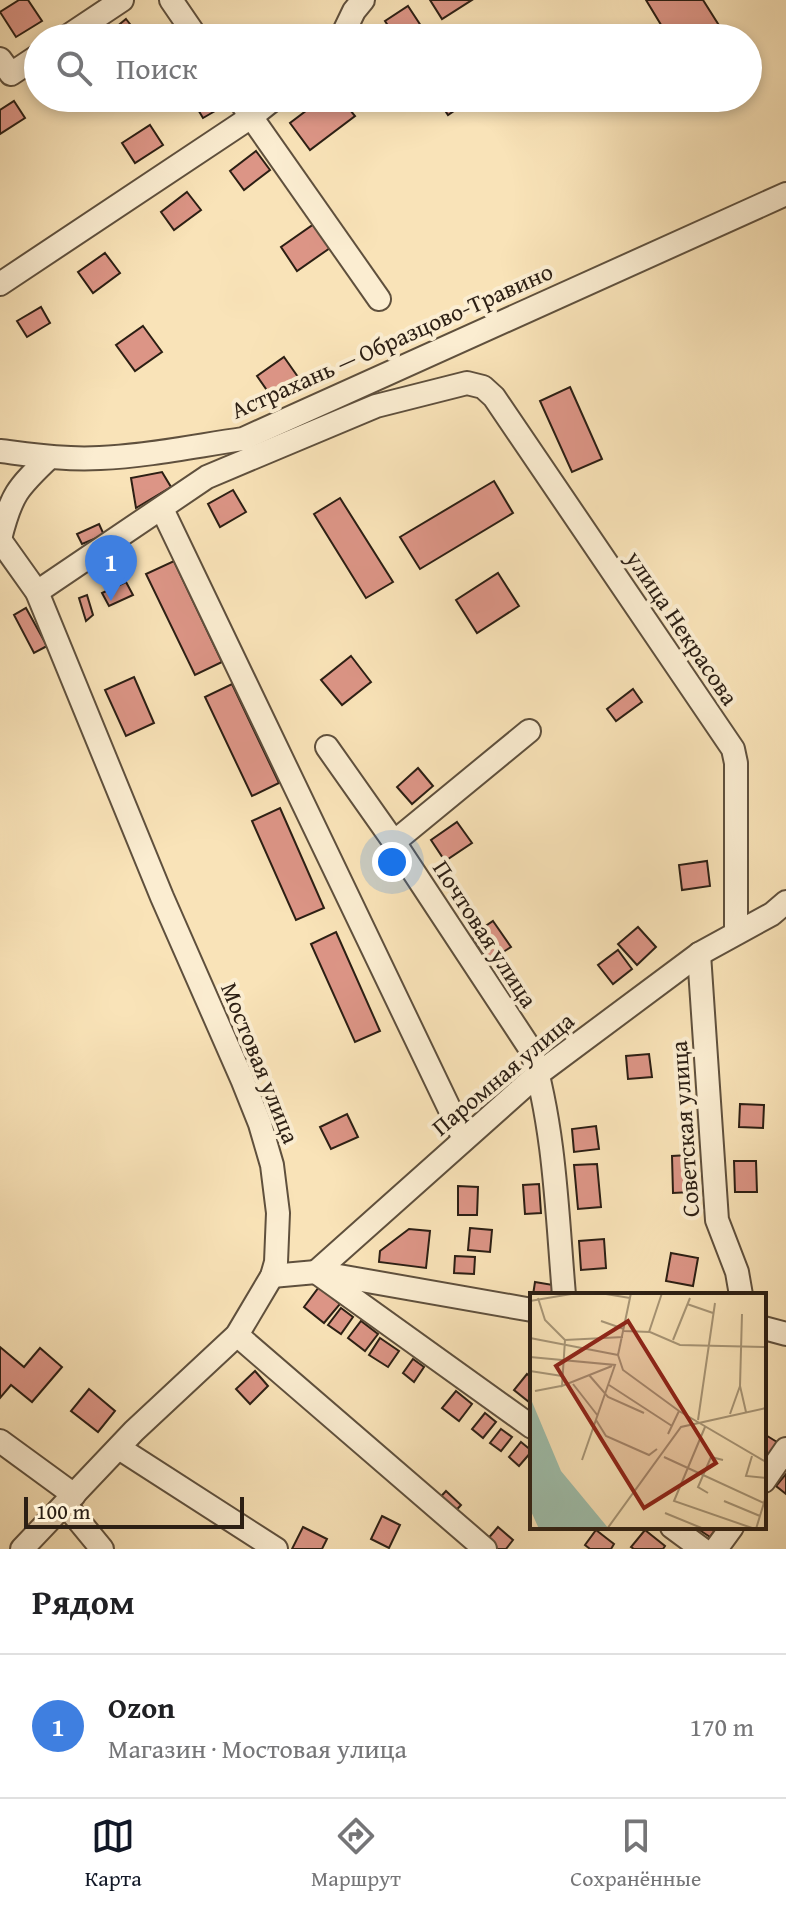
<!DOCTYPE html>
<html lang="ru">
<meta charset="utf-8">
<style>
body{margin:0;font-family:"Gentium Book Plus",serif;background:#f2f2f2;color:#202124}
.scale{position:absolute;left:24px;bottom:20px;width:220px;box-sizing:border-box;padding-left:8px;border:4px solid #2c1f14;border-top:0;font-size:22px;line-height:28px;white-space:nowrap;color:#2c1f14;-webkit-text-stroke:6px #fbedd1;paint-order:stroke}
.you{position:absolute;left:392px;top:862px;width:28px;height:28px;margin:-20px;border:6px solid #fff;border-radius:50%;background:#1a73e8;box-shadow:0 0 0 12px #1a73e833}
.badge{display:grid;place-items:center;width:52px;height:52px;border-radius:50%;background:#111827;color:#fff;font-size:26px;font-weight:700}
.pin{position:absolute;translate:-50% -66px;filter:drop-shadow(0 2px 4px #0008)}
.pin::after{content:'';position:absolute;top:42px;width:28px;height:24px;background:inherit;clip-path:polygon(0 0,100% 0,50% 100%)}
.list{margin:0;padding:0;list-style:none}
h2{display:flex;justify-content:space-between;align-items:center;height:104px;margin:0;padding:0 32px;font-size:34px}
h2 small{font-size:26px;font-weight:400;color:#757577}
.list li{display:grid;grid-template-columns:52px 1fr auto;gap:24px;align-items:center;box-sizing:border-box;height:144px;padding:0 32px;border-top:2px solid #e0e0e0}
.list b{display:block;font-size:30px;white-space:nowrap}
.list p{margin:0;font-size:26px;white-space:nowrap;color:#757577}
.list em{font-size:26px;font-style:normal;color:#757577}
.icon{flex:none;width:44px;height:44px;fill:none;stroke:currentColor;stroke-width:2;stroke-linecap:round;stroke-linejoin:round}
.map{position:relative;flex:none;width:786px;height:1549px;overflow:hidden}
.search{position:absolute;background:#fff;box-shadow:0 4px 12px #0003;left:24px;right:24px;top:24px;height:88px;display:flex;align-items:center;gap:20px;box-sizing:border-box;padding:0 28px;border-radius:44px;color:#757577;font-size:30px}
.sheet{height:248px;background:#fff}
nav{display:flex;justify-content:space-around;align-items:center;box-sizing:border-box;height:112px;border-top:2px solid #e0e0e0;background:#fff;font-size:22px;color:#757577}
nav a{display:grid;justify-items:center;gap:4px}
nav .on{color:#111827}
.map>svg:first-child{display:block}
</style>
<div class="map">
<svg width="786" height="1549" viewBox="0 0 786 1549">
<rect width="100%" height="100%" fill="#f9e3b8"/>
<filter id="stains"><feTurbulence type="fractalNoise" baseFrequency=".0025" numOctaves="4"/><feColorMatrix values="0 0 0 0 .2 0 0 0 0 .09 0 0 0 0 .02 0 0 0 .5 -.17"/></filter>
<radialGradient id="worn" r=".72"><stop offset=".6" stop-color="#630" stop-opacity="0"/><stop offset="1" stop-color="#630" stop-opacity=".3"/></radialGradient>
<g fill="#dc9586" stroke="#2c1f14" stroke-width="2">
<path d="M 19,0 L 28,0 L 42,21 L 16,37 L 0,12 Z"/>
<path d="M 430,0 L 472,0 L 442,19 Z"/>
<path d="M 646,0 L 703,0 L 727,38 L 669,38 Z"/>
<path d="M 408,6 L 429,38 L 396,38 L 385,21 Z"/>
<path d="M 126,19 L 141,38 L 112,38 L 109,33 Z"/>
<path d="M 191,98 L 217,98 L 222,107 L 203,118 Z"/>
<path d="M 323,98 L 356,98 L 346,105 L 355,116 L 310,150 L 290,123 Z"/>
<path d="M 437,98 L 469,98 L 470,100 L 448,115 Z"/>
<path d="M 14,101 L 25,118 L 0,134 L 0,110 Z"/>
<path d="M 150,125 L 163,145 L 135,163 L 122,143 Z"/>
<path d="M 256,151 L 270,170 L 244,190 L 230,171 Z"/>
<path d="M 187,192 L 201,210 L 174,230 L 161,212 Z"/>
<path d="M 314,224 L 330,248 L 297,271 L 281,247 Z"/>
<path d="M 105,253 L 120,273 L 93,293 L 78,272 Z"/>
<path d="M 41,307 L 50,323 L 27,337 L 17,321 Z"/>
<path d="M 143,326 L 162,352 L 135,371 L 116,345 Z"/>
<path d="M 284,357 L 298,377 L 271,396 L 257,376 Z"/>
<path d="M 570,387 L 602,459 L 572,472 L 540,401 Z"/>
<path d="M 162,472 L 171,487 L 136,508 L 131,478 Z"/>
<path d="M 494,481 L 513,513 L 420,569 L 400,537 Z"/>
<path d="M 233,490 L 246,512 L 220,527 L 208,504 Z"/>
<path d="M 340,498 L 393,582 L 366,598 L 314,514 Z"/>
<path d="M 99,524 L 104,535 L 82,544 L 77,534 Z"/>
<path d="M 174,561 L 222,662 L 195,675 L 146,574 Z"/>
<path d="M 498,573 L 519,606 L 477,633 L 456,600 Z"/>
<path d="M 126,582 L 133,595 L 109,606 L 102,593 Z"/>
<path d="M 87,595 L 93,615 L 86,621 L 79,598 Z"/>
<path d="M 26,608 L 47,646 L 34,653 L 14,615 Z"/>
<path d="M 351,656 L 371,682 L 342,705 L 321,680 Z"/>
<path d="M 134,677 L 154,723 L 126,736 L 105,690 Z"/>
<path d="M 232,684 L 279,783 L 252,796 L 205,697 Z"/>
<path d="M 633,689 L 642,702 L 616,721 L 607,709 Z"/>
<path d="M 418,768 L 433,786 L 412,804 L 397,787 Z"/>
<path d="M 280,808 L 324,908 L 296,920 L 252,821 Z"/>
<path d="M 457,822 L 472,843 L 445,861 L 431,840 Z"/>
<path d="M 707,861 L 710,886 L 682,890 L 679,865 Z"/>
<path d="M 493,921 L 511,947 L 489,961 L 471,936 Z"/>
<path d="M 638,927 L 656,947 L 637,965 L 618,944 Z"/>
<path d="M 336,932 L 380,1031 L 355,1042 L 311,944 Z"/>
<path d="M 618,950 L 632,969 L 613,984 L 598,965 Z"/>
<path d="M 649,1054 L 652,1077 L 628,1079 L 626,1056 Z"/>
<path d="M 740,1104 L 764,1105 L 763,1128 L 739,1127 Z"/>
<path d="M 347,1114 L 358,1137 L 331,1149 L 320,1127 Z"/>
<path d="M 596,1126 L 599,1149 L 574,1152 L 572,1129 Z"/>
<path d="M 689,1155 L 691,1192 L 673,1193 L 672,1156 Z"/>
<path d="M 734,1161 L 756,1161 L 757,1192 L 735,1192 Z"/>
<path d="M 597,1164 L 601,1207 L 578,1209 L 574,1165 Z"/>
<path d="M 539,1184 L 541,1213 L 525,1214 L 523,1185 Z"/>
<path d="M 458,1186 L 478,1187 L 477,1215 L 458,1215 Z"/>
<path d="M 470,1228 L 492,1230 L 490,1252 L 468,1250 Z"/>
<path d="M 409,1229 L 430,1231 L 426,1268 L 379,1262 L 380,1251 Z"/>
<path d="M 604,1239 L 606,1268 L 581,1270 L 579,1241 Z"/>
<path d="M 671,1253 L 698,1258 L 693,1286 L 666,1281 Z"/>
<path d="M 455,1256 L 475,1257 L 474,1274 L 454,1273 Z"/>
<path d="M 535,1282 L 553,1285 L 551,1295 L 533,1295 Z"/>
<path d="M 319,1287 L 340,1304 L 324,1323 L 304,1307 Z"/>
<path d="M 341,1308 L 353,1317 L 341,1334 L 328,1325 Z"/>
<path d="M 361,1321 L 378,1334 L 365,1351 L 348,1338 Z"/>
<path d="M 380,1338 L 399,1351 L 388,1367 L 369,1355 Z"/>
<path d="M 0,1347 L 24,1367 L 40,1348 L 62,1367 L 32,1402 L 11,1385 L 0,1398 Z"/>
<path d="M 413,1359 L 424,1367 L 414,1382 L 403,1373 Z"/>
<path d="M 255,1371 L 268,1386 L 250,1404 L 236,1389 Z"/>
<path d="M 527,1374 L 532,1378 L 532,1398 L 529,1402 L 514,1390 Z"/>
<path d="M 89,1389 L 115,1411 L 98,1432 L 71,1411 Z"/>
<path d="M 456,1391 L 472,1404 L 459,1421 L 442,1408 Z"/>
<path d="M 485,1413 L 496,1422 L 483,1438 L 472,1429 Z"/>
<path d="M 501,1429 L 512,1437 L 501,1451 L 490,1443 Z"/>
<path d="M 764,1434 L 777,1442 L 765,1461 L 764,1461 Z"/>
<path d="M 521,1442 L 532,1451 L 519,1466 L 509,1457 Z"/>
<path d="M 786,1474 L 786,1494 L 776,1486 Z"/>
<path d="M 446,1491 L 461,1505 L 450,1517 L 435,1503 Z"/>
<path d="M 382,1516 L 400,1525 L 389,1548 L 371,1539 Z"/>
<path d="M 303,1527 L 327,1539 L 322,1549 L 292,1549 Z"/>
<path d="M 498,1527 L 513,1540 L 506,1549 L 495,1549 L 486,1541 Z"/>
<path d="M 695,1527 L 717,1527 L 710,1537 Z"/>
<path d="M 596,1530 L 614,1544 L 611,1549 L 590,1549 L 585,1545 Z"/>
<path d="M 645,1530 L 665,1546 L 663,1549 L 634,1549 L 631,1547 Z"/>
</g>
<g fill="none" stroke-linecap="round" stroke-linejoin="round">
<g stroke="#5f503d" stroke-width="26">
<g id="minor">
<path d="M 171,0 L 197,38"/>
<path d="M 65,38 L 122,0"/>
<path d="M 341,38 L 354,11 L 363,0"/>
<path d="M 0,59 L 11,74 L 38,56"/>
<path d="M 238,98 L 379,299"/>
<path d="M 0,284 L 251,117 L 275,98"/>
<path d="M 0,451 C 33,455 66,460 100,458 C 148,456 195,446 243,439 L 786,194"/>
<path d="M 162,509 L 464,1139"/>
<path d="M 0,539 C 11,495 17,488 50,457"/>
<path d="M 0,540 L 37,592 L 162,897 L 242,1079 L 260,1124 L 272,1165 L 278,1213 L 276,1262 L 272,1276 L 237,1335 L 134,1431 L 22,1549"/>
<path d="M 37,592 L 207,477 L 376,406 L 467,383 L 483,387 L 494,397 L 733,749 L 736,763 L 736,932"/>
<path d="M 327,747 L 394,842 L 531,1050 C 555,1129 557,1214 564,1295"/>
<path d="M 394,842 L 529,731"/>
<path d="M 699,954 L 717,1220 L 737,1272 L 741,1295"/>
<path d="M 272,1276 L 316,1272 L 532,1310"/>
<path d="M 764,1328 L 786,1334"/>
<path d="M 237,1335 L 485,1549"/>
<path d="M 532,1427 L 316,1272 L 538,1074 L 699,954 L 772,914 L 786,902"/>
<path d="M 0,1441 L 74,1495"/>
<path d="M 119,1448 L 276,1549"/>
<path d="M 764,1481 L 786,1449"/>
<path d="M 65,1504 L 102,1549"/>
<path d="M 672,1527 L 702,1549"/>
<path d="M 716,1549 L 732,1527"/>
</g>
</g>
<use href="#minor" stroke="#fbedd1" stroke-width="22"/>
</g>
<g text-anchor="middle" stroke-width="8" stroke-linejoin="round" paint-order="stroke">
<g font-size="24" fill="#2c1f14" stroke="#fbedd1">
<text transform="translate(392 341) rotate(-24)" y="8">Астрахань — Образцово-Травино</text>
<text transform="translate(682 628) rotate(56)" y="8">улица Некрасова</text>
<text transform="translate(485 934) rotate(57)" y="8">Почтовая улица</text>
<text transform="translate(260 1063) rotate(68)" y="8">Мостовая улица</text>
<text transform="translate(503 1074) rotate(-40)" y="8">Паромная улица</text>
<text transform="translate(685 1129) rotate(-94)" y="8">Советская улица</text>
</g>
</g>
<g transform="translate(530 1293)">
<rect width="236" height="236" fill="#f9e3b8"/>
<path d="M 0,104 L 31,178 L 79,236 L 9,236 L 0,216 Z" fill="#9ebeab"/>
<path fill="none" stroke="#a79576" stroke-width="2" d="M 70,0 L 100,5M 101,0 L 88,62 L 93,77 L 149,118 L 236,169M 8,5 L 15,27 L 35,47M 0,8 L 47,0M 157,11 L 183,20M 212,21 L 210,93 L 216,119M 71,28 L 94,36M 94,38 L 120,39 L 150,52 L 236,54M 119,39 L 132,0M 0,45 L 88,62M 35,47 L 32,93 L 82,73M 35,47 L 93,44M 143,47 L 160,5M 0,64 L 85,72 L 52,167M 0,78 L 32,83M 59,82 L 78,104 L 114,120M 43,91 L 68,123M 79,92 L 142,133M 5,98 L 31,93M 200,121 L 210,93M 66,127 L 76,143 L 119,162 L 127,156M 168,127 L 185,10M 175,134 L 144,208 L 225,236M 138,141 L 149,118M 222,163 L 216,183 L 236,185M 134,164 L 234,210M 178,200 L 168,194 L 181,164 L 193,167M 194,208 L 230,223M 135,220 L 174,236M 77,236 L 151,134 L 236,115M 226,236 L 236,203"/>
<path fill="#8f2418" fill-opacity="0.15" stroke="#8f2418" stroke-width="4" d="M 98,28 L 186,170 L 114,215 L 26,73 Z"/>
<rect width="236" height="236" fill="none" stroke="#2c1f14" stroke-width="4"/>
</g>
<rect width="100%" height="100%" filter="url(#stains)"/>
<rect width="100%" height="100%" fill="url(#worn)"/>
</svg>
<div class="scale">100 m</div>
<div class="you"></div>
<div class="pin badge" style="left:111px;top:601px;background:#3f7fe0">1</div>
<div class="search"><svg class="icon" aria-label="search" viewBox="0 0 24 24"><circle cx="10" cy="10" r="6"/><path d="M15 15l6 6"/></svg>Поиск</div>
</div>
<section class="sheet">
<h2>Рядом<small></small></h2>
<ul class="list">
<li><span class="badge" style="background:#3f7fe0">1</span><div><b>Ozon</b><p>Магазин · Мостовая улица</p></div><em>170 m</em></li>
</ul>
</section>
<nav>
<a class="on"><svg class="icon" aria-label="map" viewBox="0 0 24 24"><path d="M3 6l6-2 6 2 6-2v14l-6 2-6-2-6 2zM9 4v14M15 6v14"/></svg>Карта</a>
<a><svg class="icon" aria-label="directions" viewBox="0 0 24 24"><path d="M12 3l9 9-9 9-9-9zM9 14v-3h6M13 9l2 2-2 2"/></svg>Маршрут</a>
<a><svg class="icon" aria-label="saved" viewBox="0 0 24 24"><path d="M7 4h10v16l-5-4-5 4z"/></svg>Сохранённые</a>
</nav>
